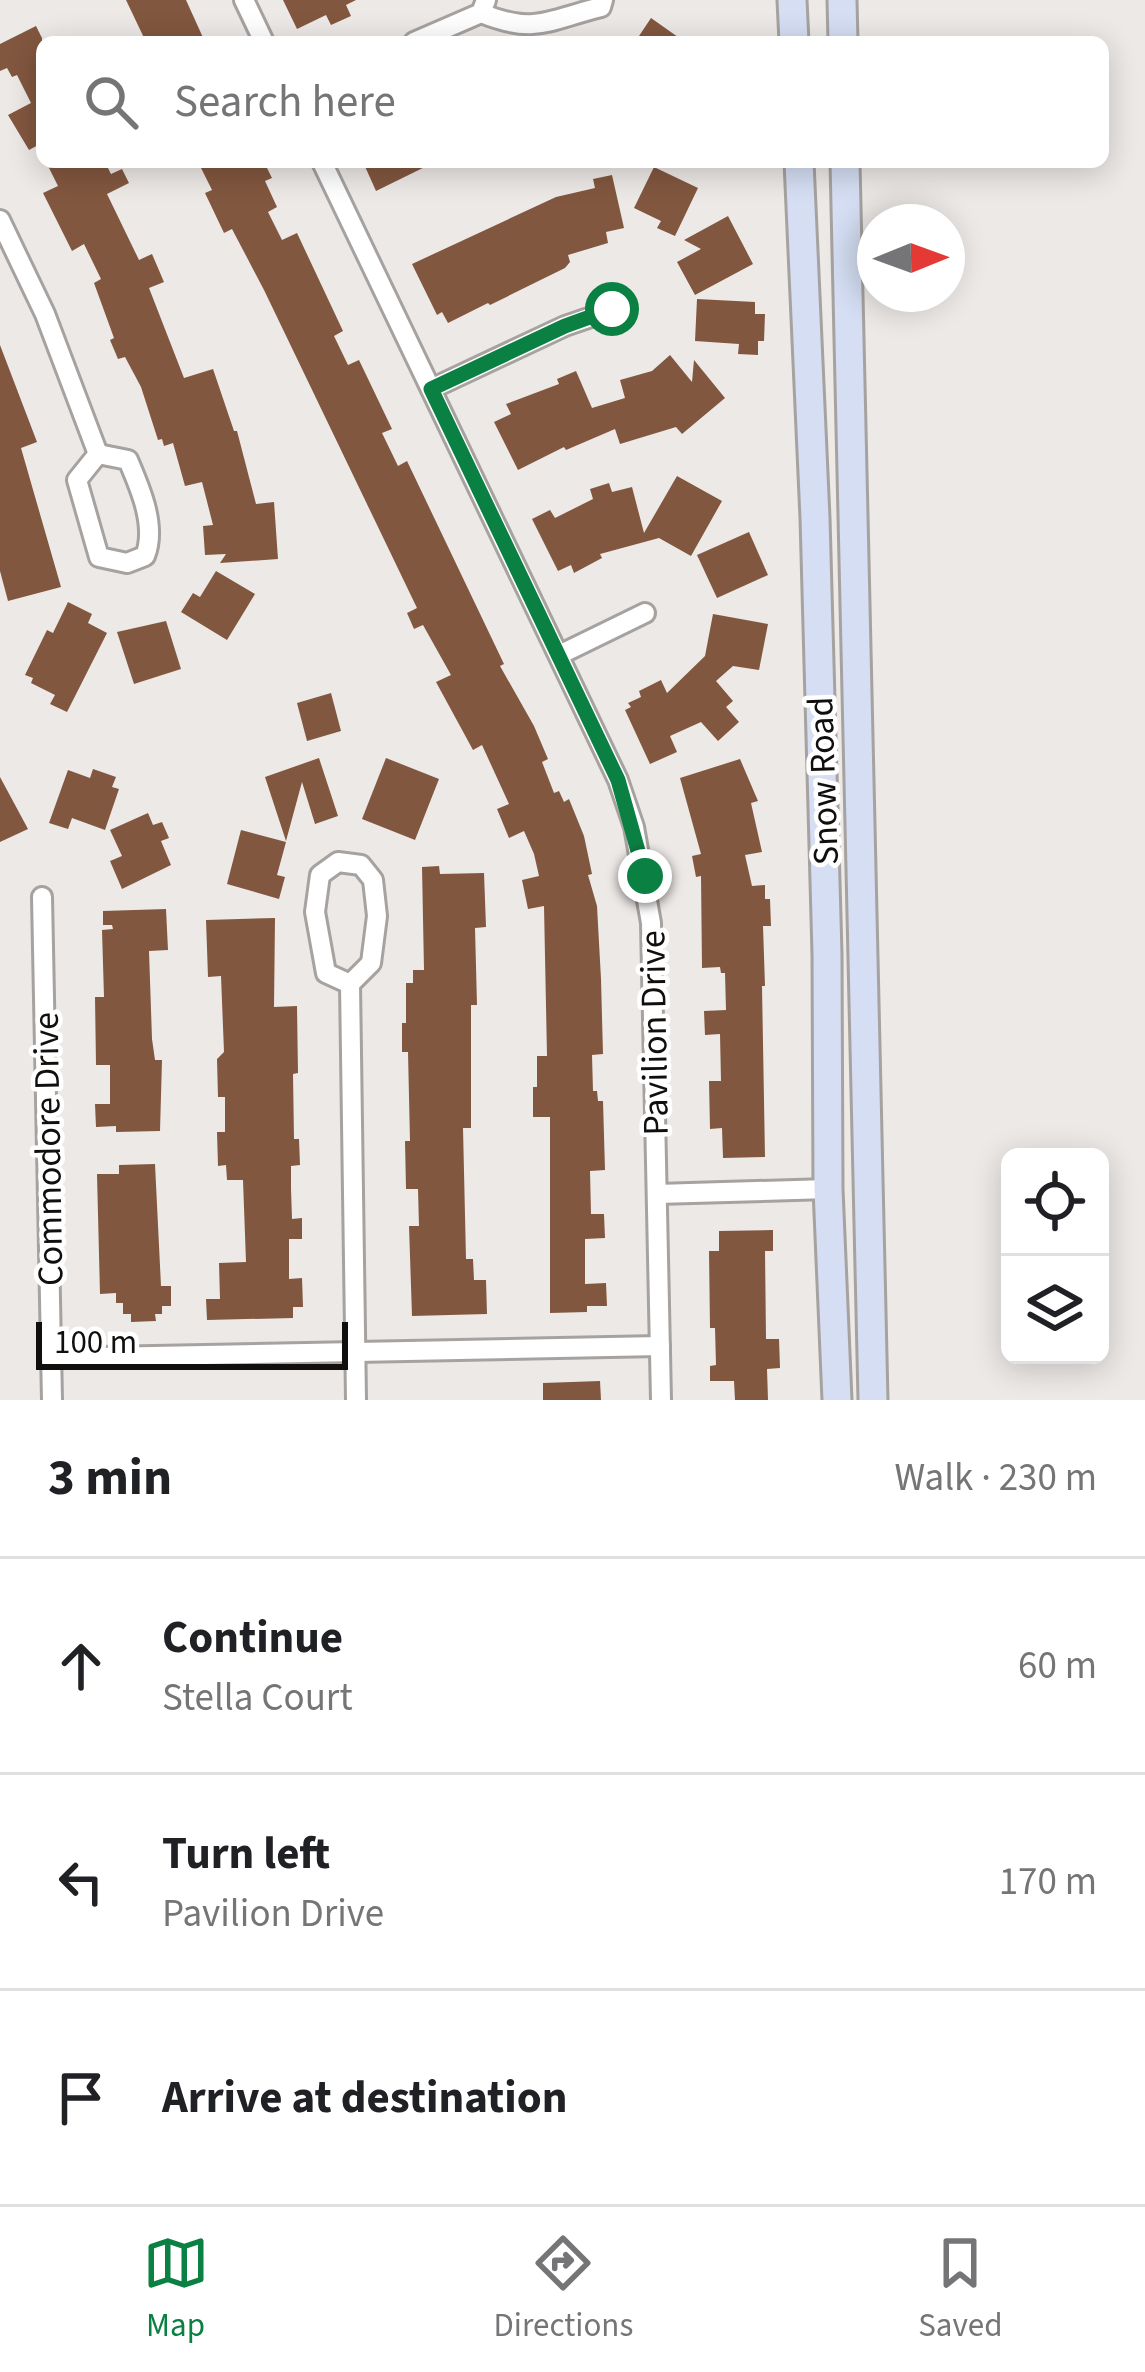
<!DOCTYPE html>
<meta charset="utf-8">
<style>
body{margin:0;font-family:"Source Sans 3",sans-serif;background:#f2f2f2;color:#202124}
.controls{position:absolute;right:36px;bottom:36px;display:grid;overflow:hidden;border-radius:18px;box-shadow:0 6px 30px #0003}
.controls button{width:108px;height:108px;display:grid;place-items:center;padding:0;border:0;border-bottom:3px solid #e0e0e0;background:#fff;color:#202124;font:60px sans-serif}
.compass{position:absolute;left:857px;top:204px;width:108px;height:108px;border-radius:50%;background:#fff;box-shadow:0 6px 30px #0003;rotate:89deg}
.scale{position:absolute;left:36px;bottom:30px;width:312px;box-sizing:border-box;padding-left:12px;border:6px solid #100f0e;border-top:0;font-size:33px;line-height:42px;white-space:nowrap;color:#100f0e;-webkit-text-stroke:9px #fff;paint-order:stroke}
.stop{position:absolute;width:36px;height:36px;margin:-27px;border:9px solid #0b8043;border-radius:50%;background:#fff}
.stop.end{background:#0b8043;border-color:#fff;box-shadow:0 3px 12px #0008}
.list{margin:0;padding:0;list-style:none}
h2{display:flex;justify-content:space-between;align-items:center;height:156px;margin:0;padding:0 48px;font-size:51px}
h2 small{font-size:39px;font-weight:400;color:#757577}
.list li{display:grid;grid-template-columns:78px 1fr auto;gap:36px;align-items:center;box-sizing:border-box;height:216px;padding:0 48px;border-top:3px solid #e0e0e0}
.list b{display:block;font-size:45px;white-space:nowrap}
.list p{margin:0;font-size:39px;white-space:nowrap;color:#757577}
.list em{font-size:39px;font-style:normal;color:#757577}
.icon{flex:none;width:66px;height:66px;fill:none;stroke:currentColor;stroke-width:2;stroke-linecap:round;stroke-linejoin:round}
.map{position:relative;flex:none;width:1145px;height:1400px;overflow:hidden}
.search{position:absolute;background:#fff;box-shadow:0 6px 30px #0003;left:36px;right:36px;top:36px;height:132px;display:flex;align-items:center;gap:30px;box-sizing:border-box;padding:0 42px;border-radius:18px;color:#757577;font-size:45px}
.sheet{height:804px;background:#fff}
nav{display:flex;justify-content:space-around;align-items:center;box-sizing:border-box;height:168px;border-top:3px solid #e0e0e0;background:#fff;font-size:33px;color:#757577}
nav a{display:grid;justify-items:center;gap:6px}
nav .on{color:#0b8043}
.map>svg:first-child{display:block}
</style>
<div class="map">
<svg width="1145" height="1400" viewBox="0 0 1145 1400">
<rect width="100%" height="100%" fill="#ede9e7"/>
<g fill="#82573f">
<path d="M 126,0 L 186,0 L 205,42 L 146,42 Z"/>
<path d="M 283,0 L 356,0 L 346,5 L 351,16 L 331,25 L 326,15 L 297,29 Z"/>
<path d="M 651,18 L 685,42 L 635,42 Z"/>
<path d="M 36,26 L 42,38 L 42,143 L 29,150 L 8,115 L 31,103 L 17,75 L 12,77 L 7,68 L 0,71 L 0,44 Z"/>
<path d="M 61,162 L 105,162 L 111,174 L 122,169 L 129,183 L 107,194 L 139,260 L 152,254 L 164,282 L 149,288 L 184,378 L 213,369 L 234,431 L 237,431 L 256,504 L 274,502 L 278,559 L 220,563 L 226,554 L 205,555 L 203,526 L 213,525 L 202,482 L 185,486 L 173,443 L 164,446 L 162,439 L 158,440 L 141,387 L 125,357 L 118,359 L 110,340 L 114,338 L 94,283 L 101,279 L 84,244 L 72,251 L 43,193 L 58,186 L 49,168 Z"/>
<path d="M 198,162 L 264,162 L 272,178 L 265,181 L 277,207 L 268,212 L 282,240 L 297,233 L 343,331 L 334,336 L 348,365 L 359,360 L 392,429 L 382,433 L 398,466 L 407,461 L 504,664 L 500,666 L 534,726 L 548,759 L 542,762 L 554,793 L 559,791 L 564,802 L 569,799 L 584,836 L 592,874 L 588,875 L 597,906 L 601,979 L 603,1054 L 592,1055 L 593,1091 L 597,1091 L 598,1101 L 603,1101 L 605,1170 L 590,1171 L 591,1214 L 604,1214 L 605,1238 L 585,1239 L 585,1284 L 606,1283 L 607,1306 L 587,1306 L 587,1312 L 550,1313 L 550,1117 L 533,1117 L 533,1087 L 537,1087 L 537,1056 L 547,1056 L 544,906 L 528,909 L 522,880 L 539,876 L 534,854 L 524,831 L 509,838 L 497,809 L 509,804 L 482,745 L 473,750 L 436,682 L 451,675 L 423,625 L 414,629 L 407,613 L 417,608 L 264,290 L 232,229 L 224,233 L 205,193 L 212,190 Z"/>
<path d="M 363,162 L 435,162 L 376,191 Z"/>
<path d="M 654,167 L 698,188 L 675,236 L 657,228 L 661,221 L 634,208 Z"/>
<path d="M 612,175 L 624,228 L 606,232 L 608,243 L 568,255 L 570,262 L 565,268 L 490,305 L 488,303 L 448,323 L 442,312 L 437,315 L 412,264 L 556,197 L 595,188 L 593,179 Z"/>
<path d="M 728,216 L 753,264 L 695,295 L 677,262 L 701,249 L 684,240 Z"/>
<path d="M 697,299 L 755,302 L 755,314 L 765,314 L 764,341 L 758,341 L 758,355 L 738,354 L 739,344 L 695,341 Z"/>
<path d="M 0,345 L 37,442 L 21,448 L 61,587 L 8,601 L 0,571 Z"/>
<path d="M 670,355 L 692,382 L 694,360 L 725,398 L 682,434 L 676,427 L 620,444 L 615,429 L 566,450 L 564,447 L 518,470 L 494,422 L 511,414 L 506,404 L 559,384 L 557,379 L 576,371 L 592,408 L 625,398 L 620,380 L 652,371 Z"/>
<path d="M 677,476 L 722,501 L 691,556 L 659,538 L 600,554 L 602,558 L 574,573 L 571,565 L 558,571 L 532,519 L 550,510 L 555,518 L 593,499 L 590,489 L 609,483 L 612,492 L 632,487 L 644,533 Z"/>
<path d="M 749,532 L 768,575 L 717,598 L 697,555 Z"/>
<path d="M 216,571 L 255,594 L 227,640 L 181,612 L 193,593 L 200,597 Z"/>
<path d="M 68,602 L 92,614 L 88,623 L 107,633 L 67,712 L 50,704 L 55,695 L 31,683 L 33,678 L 25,675 L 47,630 L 53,633 Z"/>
<path d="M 713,614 L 768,624 L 759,670 L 733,666 L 716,681 L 733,701 L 726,707 L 739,722 L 718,741 L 701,722 L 670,736 L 677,752 L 650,764 L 625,710 L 631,707 L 628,703 L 641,697 L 639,691 L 661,680 L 667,693 L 705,656 Z"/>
<path d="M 166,621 L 181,669 L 134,684 L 117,632 Z"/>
<path d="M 331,693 L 341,731 L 307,741 L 297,703 Z"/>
<path d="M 319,758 L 338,816 L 315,824 L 302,782 L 286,841 L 265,777 Z"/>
<path d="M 386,758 L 439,779 L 415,840 L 362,819 Z"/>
<path d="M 740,759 L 758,801 L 751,803 L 762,852 L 745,855 L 752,886 L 765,885 L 765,899 L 770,899 L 771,926 L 763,926 L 765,986 L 762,986 L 765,1157 L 723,1158 L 722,1128 L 710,1129 L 709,1081 L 721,1081 L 720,1034 L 705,1035 L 704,1011 L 726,1010 L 725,973 L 721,973 L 720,967 L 702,968 L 701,876 L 696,877 L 692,856 L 701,854 L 680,778 Z"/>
<path d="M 93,769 L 116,777 L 112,787 L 119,789 L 105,830 L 72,818 L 68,829 L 49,823 L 68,770 L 90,778 Z"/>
<path d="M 0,777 L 28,829 L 0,842 Z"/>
<path d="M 148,813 L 153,825 L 162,822 L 169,838 L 161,841 L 171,865 L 122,889 L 110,861 L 122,856 L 110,830 Z"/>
<path d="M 241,830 L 286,842 L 277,875 L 285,877 L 279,899 L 227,884 Z"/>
<path d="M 439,866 L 440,874 L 484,873 L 486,927 L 475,928 L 477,1005 L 471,1005 L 471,1128 L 463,1128 L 466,1259 L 473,1259 L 474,1280 L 486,1280 L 487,1314 L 412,1316 L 409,1226 L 419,1226 L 418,1189 L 406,1189 L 405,1141 L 410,1141 L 408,1052 L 402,1052 L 402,1023 L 406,1023 L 406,983 L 413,983 L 413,970 L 424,970 L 422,867 Z"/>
<path d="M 166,909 L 168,950 L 149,951 L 152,1039 L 155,1060 L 162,1060 L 160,1131 L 116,1132 L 116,1126 L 96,1127 L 95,1104 L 110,1104 L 110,1065 L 96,1065 L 95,997 L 104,997 L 102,930 L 113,929 L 112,925 L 103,925 L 103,911 Z"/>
<path d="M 275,918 L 274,1007 L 297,1006 L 298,1073 L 293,1074 L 294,1139 L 299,1139 L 300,1165 L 291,1166 L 291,1189 L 292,1219 L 302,1218 L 302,1239 L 289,1239 L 289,1279 L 302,1278 L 303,1307 L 293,1307 L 293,1318 L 207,1320 L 206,1299 L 220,1299 L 219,1263 L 246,1262 L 243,1180 L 227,1180 L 226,1165 L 218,1166 L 217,1132 L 225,1132 L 225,1097 L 218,1097 L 217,1059 L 224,1052 L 221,976 L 208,977 L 206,920 Z"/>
<path d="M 155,1164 L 161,1286 L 171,1286 L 171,1306 L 162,1306 L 162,1314 L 155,1314 L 156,1321 L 131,1322 L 131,1314 L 123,1314 L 123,1303 L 116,1303 L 116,1293 L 100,1294 L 97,1174 L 119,1174 L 119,1165 Z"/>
<path d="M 773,1230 L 773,1251 L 765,1251 L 766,1339 L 779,1339 L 780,1368 L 767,1369 L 768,1400 L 735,1400 L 734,1381 L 710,1381 L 710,1366 L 716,1365 L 715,1328 L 710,1328 L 709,1251 L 719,1251 L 719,1231 Z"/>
<path d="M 600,1381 L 601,1400 L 543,1400 L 543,1383 Z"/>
</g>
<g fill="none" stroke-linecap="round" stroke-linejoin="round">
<g stroke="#a6a2a0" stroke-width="24">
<g id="street">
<path d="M 244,0 L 264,42"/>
<path d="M 481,13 C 535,35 548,20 601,7 L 603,0"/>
<path d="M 414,42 L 481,13 L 486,0"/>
<path d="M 322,162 L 618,780 L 634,827 L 651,923 L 661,1400"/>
<path d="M 0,220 L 45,314 L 98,454"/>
<path d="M 431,389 L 565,326 L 626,305"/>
<path d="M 98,454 L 128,460 C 140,488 157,526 145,556 L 127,563 L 99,557 L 77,480 Z"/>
<path d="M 559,655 L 645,613"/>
<path d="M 42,897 L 52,1400"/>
<path d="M 350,984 L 326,973 L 315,912 L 320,875 L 338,862 L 361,865 L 373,880 L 377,916 L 371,963 L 350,984 L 356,1400"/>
<path d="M 657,1194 L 828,1189"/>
<path d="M 51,1358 L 660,1346"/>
</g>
</g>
<g stroke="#a6a2a0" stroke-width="33">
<g id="secondary">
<path d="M 792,0 L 794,42"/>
<path d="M 842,0 L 843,42"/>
<path d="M 799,162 L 815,518 L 827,954 L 828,1189 L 837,1400"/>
<path d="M 845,162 L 873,1400"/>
</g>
</g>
<use href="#street" stroke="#fff" stroke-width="18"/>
<use href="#secondary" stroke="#d5def3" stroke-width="27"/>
</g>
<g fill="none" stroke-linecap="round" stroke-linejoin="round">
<path stroke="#0b8043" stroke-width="15" d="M 612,309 L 565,326 L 431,389 L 618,780 L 645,876"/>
</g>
<g text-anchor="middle" stroke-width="9" stroke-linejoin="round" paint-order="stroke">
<g font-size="36" fill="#100f0e" stroke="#fff">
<text transform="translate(822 781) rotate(-92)" y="13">Snow Road</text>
<text transform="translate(653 1033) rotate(-91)" y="13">Pavilion Drive</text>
<text transform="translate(47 1149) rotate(-91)" y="13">Commodore Drive</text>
</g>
</g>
</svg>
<div class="controls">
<button><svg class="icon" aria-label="locate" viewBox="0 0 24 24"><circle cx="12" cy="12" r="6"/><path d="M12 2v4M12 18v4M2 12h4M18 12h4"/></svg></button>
<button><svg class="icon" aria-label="layers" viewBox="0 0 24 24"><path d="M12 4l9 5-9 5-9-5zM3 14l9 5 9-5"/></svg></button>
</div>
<svg class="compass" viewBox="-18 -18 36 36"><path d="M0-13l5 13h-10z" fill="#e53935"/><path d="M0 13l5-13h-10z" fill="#757577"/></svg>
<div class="scale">100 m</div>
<div class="stop" style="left:612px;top:309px"></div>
<div class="stop end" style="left:645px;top:876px"></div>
<div class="search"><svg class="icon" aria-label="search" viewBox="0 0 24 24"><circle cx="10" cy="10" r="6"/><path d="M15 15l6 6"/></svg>Search here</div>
</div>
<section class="sheet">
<h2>3 min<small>Walk · 230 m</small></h2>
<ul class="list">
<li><svg class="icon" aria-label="ahead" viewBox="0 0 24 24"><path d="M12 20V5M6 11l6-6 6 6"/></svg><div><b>Continue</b><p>Stella Court</p></div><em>60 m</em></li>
<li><svg class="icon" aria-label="left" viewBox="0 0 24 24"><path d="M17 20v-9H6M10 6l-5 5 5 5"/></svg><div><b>Turn left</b><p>Pavilion Drive</p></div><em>170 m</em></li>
<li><svg class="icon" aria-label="arrive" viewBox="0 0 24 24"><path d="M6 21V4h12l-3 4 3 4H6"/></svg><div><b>Arrive at destination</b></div></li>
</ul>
</section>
<nav>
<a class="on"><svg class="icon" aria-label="map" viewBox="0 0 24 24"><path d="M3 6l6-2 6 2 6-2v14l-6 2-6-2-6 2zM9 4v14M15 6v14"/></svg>Map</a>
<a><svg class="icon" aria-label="directions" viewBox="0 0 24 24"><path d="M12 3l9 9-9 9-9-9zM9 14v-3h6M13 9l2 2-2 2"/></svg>Directions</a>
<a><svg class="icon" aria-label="saved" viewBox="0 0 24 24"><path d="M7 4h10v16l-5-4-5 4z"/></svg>Saved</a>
</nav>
